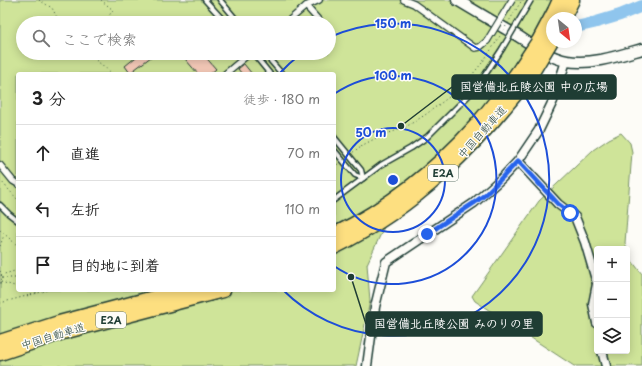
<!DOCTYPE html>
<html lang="ja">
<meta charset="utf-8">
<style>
body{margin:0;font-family:"Playpen Sans","Klee One",sans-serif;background:#f6f6f6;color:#222}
.controls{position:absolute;right:12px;bottom:12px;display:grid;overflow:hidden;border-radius:4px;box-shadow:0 2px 10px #0003}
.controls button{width:36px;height:36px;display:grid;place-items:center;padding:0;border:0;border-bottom:1px solid #e0e0e0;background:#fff;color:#222;font:20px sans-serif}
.compass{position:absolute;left:546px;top:12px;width:36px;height:36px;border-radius:50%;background:#fff;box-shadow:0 2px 10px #0003;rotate:151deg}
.stop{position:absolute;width:12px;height:12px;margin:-9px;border:3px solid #2563eb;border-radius:50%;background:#fff}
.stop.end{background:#2563eb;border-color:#fff;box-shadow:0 1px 4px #0008}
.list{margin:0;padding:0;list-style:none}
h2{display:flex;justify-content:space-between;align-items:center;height:52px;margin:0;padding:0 16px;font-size:17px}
h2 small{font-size:13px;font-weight:400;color:#767676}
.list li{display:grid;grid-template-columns:26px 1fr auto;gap:12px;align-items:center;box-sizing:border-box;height:56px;padding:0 16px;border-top:1px solid #e0e0e0}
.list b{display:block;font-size:15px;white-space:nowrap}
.list em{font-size:13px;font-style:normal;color:#767676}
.icon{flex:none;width:22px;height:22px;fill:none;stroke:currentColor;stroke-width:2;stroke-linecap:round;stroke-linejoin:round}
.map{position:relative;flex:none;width:642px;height:366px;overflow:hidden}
.search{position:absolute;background:#fff;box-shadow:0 2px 10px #0003;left:16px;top:16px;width:320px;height:44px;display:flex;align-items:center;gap:10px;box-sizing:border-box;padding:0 14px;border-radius:22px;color:#767676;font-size:15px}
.panel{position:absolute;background:#fff;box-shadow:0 2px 10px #0003;left:16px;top:72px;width:320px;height:220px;border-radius:4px}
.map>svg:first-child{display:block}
</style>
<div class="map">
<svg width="642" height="366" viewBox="0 0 642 366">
<rect width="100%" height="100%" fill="#fdfcf7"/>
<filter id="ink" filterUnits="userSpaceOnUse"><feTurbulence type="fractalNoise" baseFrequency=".025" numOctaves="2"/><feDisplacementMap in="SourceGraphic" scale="8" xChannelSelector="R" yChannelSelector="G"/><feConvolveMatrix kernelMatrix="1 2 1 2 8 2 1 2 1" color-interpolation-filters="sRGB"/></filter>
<g filter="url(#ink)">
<g fill="#cfe499" stroke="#779066" fill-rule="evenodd">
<path d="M 0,0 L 552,0 L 517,65 L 490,101 L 444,151 L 403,186 L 367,264 L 370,301 L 356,366 L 0,366 ZM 23,23 L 329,23 L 329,53 L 23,53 ZM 18,74 L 334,74 L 334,290 L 18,290 Z"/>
<path d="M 621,133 L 630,143 L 632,152 L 625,243 L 632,261 L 642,274 L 642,366 L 574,366 L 475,301 L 472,296 L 539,201 L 593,150 L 609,139 ZM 597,249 L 627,249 L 627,351 L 597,351 Z"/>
</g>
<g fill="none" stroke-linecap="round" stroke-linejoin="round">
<path stroke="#8fc5ed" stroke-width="12" d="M 576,27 L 593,23 L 620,15 L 642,6"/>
</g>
<g fill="#f8ccba" stroke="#1f3d34">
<path d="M 141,53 L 156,53 L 130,73 L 125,66 Z"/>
<path d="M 180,53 L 202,53 L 216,69 L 210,74 L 198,74 Z"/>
<path d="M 244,64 L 252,74 L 242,74 L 238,69 Z"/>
</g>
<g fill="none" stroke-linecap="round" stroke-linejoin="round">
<g stroke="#1f3d34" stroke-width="7">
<g id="service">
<path d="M 205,0 L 226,23"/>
<path d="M 220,0 L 239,23"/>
<path d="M 253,53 L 270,74"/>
<path d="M 264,53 L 282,74"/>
<path d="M 334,137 L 361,170 L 363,178"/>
<path d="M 334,150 L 355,175 L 363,178"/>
<path d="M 334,200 L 381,165 L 411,148 L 427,137 L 468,96 L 481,81 L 502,49"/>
<path d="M 0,205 L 9,214 L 18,221"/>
</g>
</g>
<g stroke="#1f3d34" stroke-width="8">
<g id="pedestrian">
<path d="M 404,0 L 414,4 L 475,48 L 480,47 L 487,41"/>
<path d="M 306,6 L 321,23"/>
<path d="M 286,23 L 306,6 L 319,0"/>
<path d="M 225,74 L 250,53"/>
<path d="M 0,165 L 13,181 L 18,184"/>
</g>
</g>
<g stroke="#1f3d34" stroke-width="11">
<g id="minor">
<path d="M 518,161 L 558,204 L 575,217 L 585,242 L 597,283"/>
<path d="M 597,284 L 593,304 L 597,323"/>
<path d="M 602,351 L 606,366"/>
<path d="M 367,366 L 375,307 L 386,262 L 474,203 L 502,178 L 518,161 L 539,130 L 553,101 L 566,61"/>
</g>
</g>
<g stroke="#1f3d34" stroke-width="13">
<path id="tertiary" d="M 457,0 C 477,12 497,24 518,36 C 532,45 550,58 567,61 C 592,65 618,56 642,49"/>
</g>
<g stroke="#1f3d34" stroke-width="17">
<g id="motorway">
<path d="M 555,11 L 560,0"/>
<path d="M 563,18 L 572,0"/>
<path d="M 334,235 C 387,209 437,170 476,126 C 492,107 507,88 521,68"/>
<path d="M 334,247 C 418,205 474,148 531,74"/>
<path d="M 0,342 L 59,323 L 184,290"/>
<path d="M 0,353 L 63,332 L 223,290"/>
</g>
</g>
<g stroke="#1f3d34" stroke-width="1" stroke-dasharray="1 3" stroke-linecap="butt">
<path d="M 39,0 L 52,8 L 60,23"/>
<path d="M 101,0 L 113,10 L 104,23"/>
<path d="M 87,53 L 113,74"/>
<path d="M 361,146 L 380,136 L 404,128 L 425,115 L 461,88 L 482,63 L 495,44"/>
<path d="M 0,180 L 18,200"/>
<path d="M 0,230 L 18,246"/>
<path d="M 0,246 L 4,235"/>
<path d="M 0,271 L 2,278 L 0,284"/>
<path d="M 1,275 L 18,270"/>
<path d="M 2,278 L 18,278"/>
<path d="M 1,282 L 18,287"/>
<path d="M 28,290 L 37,293"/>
<path d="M 0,303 L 49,290"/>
</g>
<use href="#service" stroke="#fdfcf7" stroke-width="4"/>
<use href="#pedestrian" stroke="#fdfcf7" stroke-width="5.5"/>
<use href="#minor" stroke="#fdfcf7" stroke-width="8"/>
<use href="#tertiary" stroke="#fdfcf7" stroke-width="10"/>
<use href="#motorway" stroke="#fddf80" stroke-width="14"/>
<g stroke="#1f3d34" stroke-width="7" stroke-linecap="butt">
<path id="service-bridge" d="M 502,49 L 531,0"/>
</g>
<g stroke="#1f3d34" stroke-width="8" stroke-linecap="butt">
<path id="pedestrian-bridge" d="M 487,41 L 512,0"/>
</g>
<g stroke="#1f3d34" stroke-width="17" stroke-linecap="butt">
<g id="motorway-bridge">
<path d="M 521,68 L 539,41 L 555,11"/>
<path d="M 531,74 L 552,39"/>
</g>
</g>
<g stroke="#1f3d34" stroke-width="1" stroke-dasharray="1 3" stroke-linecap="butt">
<path d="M 495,44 L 522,0"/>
<path d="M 334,167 L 361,146"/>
</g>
<use href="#service-bridge" stroke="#fdfcf7" stroke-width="4"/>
<use href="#pedestrian-bridge" stroke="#fdfcf7" stroke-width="5.5"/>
<use href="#motorway-bridge" stroke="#fddf80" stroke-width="14"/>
</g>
</g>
<g fill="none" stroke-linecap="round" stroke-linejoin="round" filter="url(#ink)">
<path stroke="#2563eb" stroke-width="5" d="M 427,234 L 474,203 L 486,194 L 518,161 L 523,166 L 558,204 L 570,213"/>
</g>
<g fill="none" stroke="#1d4ed8" stroke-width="2">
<circle cx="393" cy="180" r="52"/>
<path d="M334 94A104 104 0 1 1 334 266"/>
<path d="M279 74A156 156 0 0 1 301 54M330 37A156 156 0 1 1 283 290"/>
</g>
<g text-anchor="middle" stroke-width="3" stroke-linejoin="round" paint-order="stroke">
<g fill="#fdfcf7" stroke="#62766e" stroke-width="1">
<rect x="428" y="165" width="30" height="16" rx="3"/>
<rect x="96" y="312" width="30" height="16" rx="3"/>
</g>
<g font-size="10" font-weight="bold" fill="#1f3d34">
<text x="443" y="177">E2A</text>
<text x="111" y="324">E2A</text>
</g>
<g font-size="11" fill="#1f3d34" stroke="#fdfcf7">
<text transform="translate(482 132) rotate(-48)" y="4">中国自動車道</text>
<text transform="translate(53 336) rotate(-17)" y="4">中国自動車道</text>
</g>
</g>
<circle cx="393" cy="180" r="6" fill="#1d4ed8" stroke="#fdfcf7" stroke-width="2"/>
<g font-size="12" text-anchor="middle" font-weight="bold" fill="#1d4ed8" stroke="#fdfcf7" stroke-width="3" stroke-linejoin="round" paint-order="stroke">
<text x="393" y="28">150 m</text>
<text x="393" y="80">100 m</text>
<text x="371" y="137">50 m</text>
</g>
<path fill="none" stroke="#1f3d34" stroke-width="1.5" d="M401 126L452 87M351 277L366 324"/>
<g fill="#1f3d34" stroke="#fdfcf7" stroke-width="1.5">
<circle cx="401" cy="126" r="4"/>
<circle cx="351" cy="277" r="4"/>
</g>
<g fill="#1f3d34" stroke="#1f3d34" stroke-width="1.5">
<rect x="452" y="75" width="164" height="24" rx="4"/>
<rect x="366" y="312" width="176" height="24" rx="4"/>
</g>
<g font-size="12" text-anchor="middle" font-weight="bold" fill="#fff">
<text x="534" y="91">国営備北丘陵公園 中の広場</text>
<text x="454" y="328">国営備北丘陵公園 みのりの里</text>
</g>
</svg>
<div class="controls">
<button>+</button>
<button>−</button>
<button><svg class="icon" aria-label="layers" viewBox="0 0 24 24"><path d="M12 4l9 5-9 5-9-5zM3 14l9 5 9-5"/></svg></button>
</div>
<svg class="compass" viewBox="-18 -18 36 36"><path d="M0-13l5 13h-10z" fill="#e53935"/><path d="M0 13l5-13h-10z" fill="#767676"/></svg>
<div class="stop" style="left:570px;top:213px"></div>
<div class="stop end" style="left:427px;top:234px"></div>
<div class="search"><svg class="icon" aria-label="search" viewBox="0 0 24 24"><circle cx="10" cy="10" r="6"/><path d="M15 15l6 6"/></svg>ここで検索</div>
<section class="panel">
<h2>3 分<small>徒歩 · 180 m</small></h2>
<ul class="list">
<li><svg class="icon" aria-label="ahead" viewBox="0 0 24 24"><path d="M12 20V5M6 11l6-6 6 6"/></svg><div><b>直進</b></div><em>70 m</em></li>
<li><svg class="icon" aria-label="left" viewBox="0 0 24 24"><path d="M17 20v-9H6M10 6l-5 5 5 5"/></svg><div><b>左折</b></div><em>110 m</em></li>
<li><svg class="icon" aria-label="arrive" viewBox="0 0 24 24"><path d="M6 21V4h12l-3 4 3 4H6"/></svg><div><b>目的地に到着</b></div></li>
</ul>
</section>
</div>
